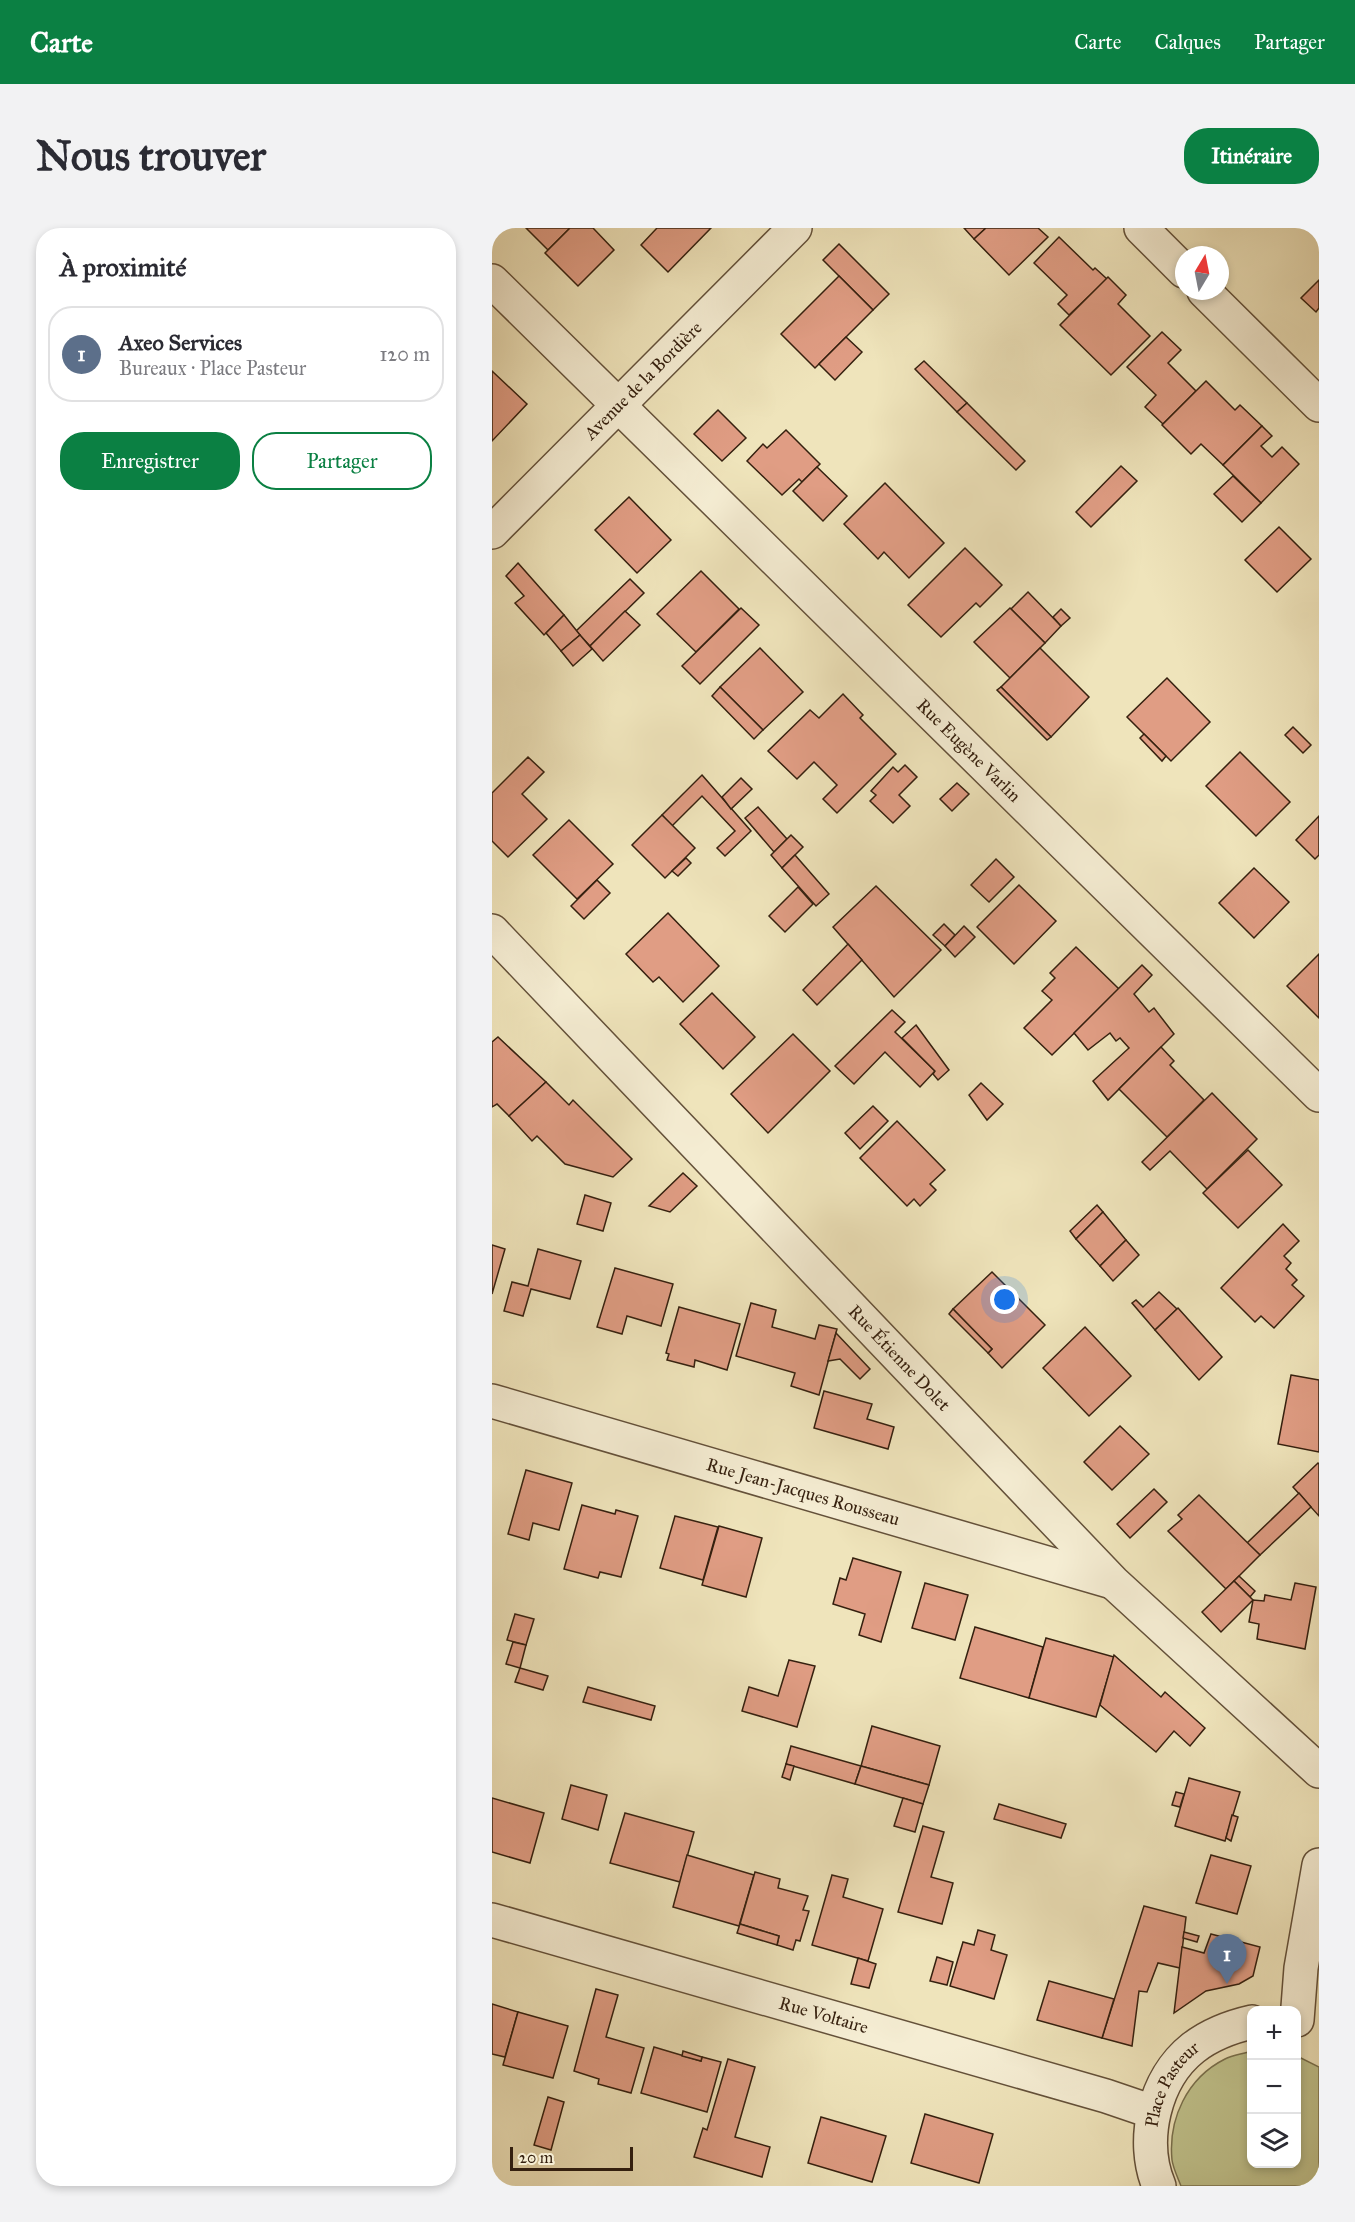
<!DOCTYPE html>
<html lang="fr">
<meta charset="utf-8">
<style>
body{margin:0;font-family:"IM FELL Great Primer",serif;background:#f2f2f3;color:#2b2b33}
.controls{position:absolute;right:18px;bottom:18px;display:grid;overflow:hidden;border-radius:12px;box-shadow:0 3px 9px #0003}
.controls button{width:54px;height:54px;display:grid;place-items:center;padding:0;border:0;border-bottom:2px solid #e1e1e2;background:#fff;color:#2b2b33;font:30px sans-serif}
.compass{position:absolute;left:683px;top:18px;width:54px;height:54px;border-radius:50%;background:#fff;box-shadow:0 3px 9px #0003;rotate:10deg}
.scale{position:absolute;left:18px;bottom:15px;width:123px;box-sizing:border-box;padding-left:6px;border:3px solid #35200f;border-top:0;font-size:16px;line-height:21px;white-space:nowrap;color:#35200f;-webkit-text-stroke:4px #f5edd3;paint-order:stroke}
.you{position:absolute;left:513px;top:1072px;width:21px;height:21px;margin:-15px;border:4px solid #fff;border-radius:50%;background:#1a73e8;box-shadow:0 0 0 9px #1a73e833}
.badge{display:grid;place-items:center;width:39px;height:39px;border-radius:50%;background:#0b8043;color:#fff;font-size:20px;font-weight:700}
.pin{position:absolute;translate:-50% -50px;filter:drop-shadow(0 2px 3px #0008)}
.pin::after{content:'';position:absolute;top:32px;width:21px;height:18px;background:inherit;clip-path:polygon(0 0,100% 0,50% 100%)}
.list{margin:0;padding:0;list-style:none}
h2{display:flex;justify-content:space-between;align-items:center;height:78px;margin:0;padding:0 24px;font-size:26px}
h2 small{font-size:20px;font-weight:400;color:#7c7c81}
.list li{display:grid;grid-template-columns:39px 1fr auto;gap:18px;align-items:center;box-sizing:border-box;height:96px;margin:0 12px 12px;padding:0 12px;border:2px solid #e1e1e2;border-radius:24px}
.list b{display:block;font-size:22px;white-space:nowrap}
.list p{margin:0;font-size:20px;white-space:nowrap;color:#7c7c81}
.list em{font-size:20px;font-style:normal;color:#7c7c81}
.actions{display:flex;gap:12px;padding:18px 24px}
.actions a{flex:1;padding:14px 0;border:2px solid #0b8043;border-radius:24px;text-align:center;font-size:21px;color:#0b8043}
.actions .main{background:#0b8043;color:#fff}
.icon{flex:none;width:33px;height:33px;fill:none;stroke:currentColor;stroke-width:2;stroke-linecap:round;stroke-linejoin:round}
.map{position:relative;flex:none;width:827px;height:1958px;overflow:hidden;border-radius:24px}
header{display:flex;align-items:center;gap:36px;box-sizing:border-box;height:84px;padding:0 30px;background:#0b8043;color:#fff}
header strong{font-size:28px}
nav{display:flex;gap:33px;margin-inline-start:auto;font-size:21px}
.intro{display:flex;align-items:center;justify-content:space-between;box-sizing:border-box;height:144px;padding:0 36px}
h1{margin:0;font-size:42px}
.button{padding:15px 27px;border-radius:24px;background:#0b8043;color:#fff;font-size:21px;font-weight:700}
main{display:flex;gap:36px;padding:0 36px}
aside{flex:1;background:#fff;border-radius:24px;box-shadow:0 3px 9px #0003}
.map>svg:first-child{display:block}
</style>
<header>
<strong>Carte</strong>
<nav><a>Carte</a><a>Calques</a><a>Partager</a></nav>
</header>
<div class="intro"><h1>Nous trouver</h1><a class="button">Itinéraire</a></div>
<main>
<aside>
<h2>À proximité<small></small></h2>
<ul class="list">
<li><span class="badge" style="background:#5c6f8a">1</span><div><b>Axeo Services</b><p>Bureaux · Place Pasteur</p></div><em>120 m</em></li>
</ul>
<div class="actions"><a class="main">Enregistrer</a><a>Partager</a></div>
</aside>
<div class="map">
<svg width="827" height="1958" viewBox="0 0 827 1958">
<rect width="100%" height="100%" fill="#efe4bb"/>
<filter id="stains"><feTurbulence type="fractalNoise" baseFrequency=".00333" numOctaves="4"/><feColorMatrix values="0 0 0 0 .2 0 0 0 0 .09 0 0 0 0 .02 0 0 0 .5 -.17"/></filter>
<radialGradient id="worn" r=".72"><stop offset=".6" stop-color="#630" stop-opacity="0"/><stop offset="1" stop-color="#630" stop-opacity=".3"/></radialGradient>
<path fill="#c0c28c" stroke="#7a714e" stroke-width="1.5" d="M 759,1823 L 760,1936 L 804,1936 L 805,1828 L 827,1839 L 827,1958 L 689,1958 C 686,1950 681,1940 680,1932 C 676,1891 695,1850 733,1831 C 741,1827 751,1826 759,1823 Z"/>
<g fill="#e09d84" stroke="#35200f" stroke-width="1.5">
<path d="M 34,0 L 78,0 L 56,22 Z"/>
<path d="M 78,0 L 101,0 L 122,22 L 86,58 L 53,25 Z"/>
<path d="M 165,0 L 219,0 L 176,44 L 149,17 Z"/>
<path d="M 472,0 L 494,0 L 482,11 Z"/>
<path d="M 494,0 L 546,0 L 556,9 L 517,47 L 482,11 Z"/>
<path d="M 567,9 L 601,42 L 603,40 L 615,51 L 577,87 L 566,76 L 575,67 L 542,35 Z"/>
<path d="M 347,16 L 397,66 L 381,82 L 331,32 Z"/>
<path d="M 347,48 L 381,82 L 323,140 L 289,106 Z"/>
<path d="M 616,49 L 634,67 L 626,76 L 658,108 L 619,147 L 568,97 Z"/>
<path d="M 827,52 L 827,80 L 824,84 L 809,70 Z"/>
<path d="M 670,104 L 689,122 L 676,135 L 704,163 L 671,196 L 653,179 L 664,167 L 635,139 Z"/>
<path d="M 354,109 L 370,124 L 343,152 L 327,136 Z"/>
<path d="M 432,133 L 475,175 L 465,184 L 423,141 Z"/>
<path d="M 0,143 L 35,176 L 0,213 Z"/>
<path d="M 714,153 L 743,182 L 748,177 L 770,198 L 731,237 L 709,216 L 699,226 L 670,197 Z"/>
<path d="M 475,175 L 533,233 L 524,242 L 465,184 Z"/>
<path d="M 226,182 L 254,210 L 230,233 L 202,206 Z"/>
<path d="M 770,198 L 780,208 L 769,218 L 780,229 L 790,219 L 807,236 L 769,275 L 731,237 Z"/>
<path d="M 294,202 L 328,236 L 310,254 L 307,251 L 290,267 L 255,233 L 271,216 L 275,220 Z"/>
<path d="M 629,238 L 645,253 L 599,299 L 584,284 Z"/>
<path d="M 325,239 L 355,268 L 331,293 L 301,263 Z"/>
<path d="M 741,248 L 769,275 L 750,294 L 722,266 Z"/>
<path d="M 393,255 L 452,315 L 417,350 L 392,324 L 386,331 L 352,296 Z"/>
<path d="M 137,269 L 179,312 L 145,345 L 103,302 Z"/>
<path d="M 787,299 L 819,331 L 785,364 L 753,332 Z"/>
<path d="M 473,320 L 510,357 L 488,379 L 484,375 L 449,409 L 416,377 Z"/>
<path d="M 26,335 L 72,387 L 52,407 L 23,375 L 32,368 L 14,348 Z"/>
<path d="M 209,343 L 247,381 L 204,424 L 165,386 Z"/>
<path d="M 138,351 L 152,365 L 98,418 L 84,403 Z"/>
<path d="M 536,364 L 569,398 L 553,415 L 519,381 Z"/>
<path d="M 249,380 L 267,397 L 208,456 L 190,438 Z"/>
<path d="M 518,380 L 553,415 L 518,450 L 482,414 Z"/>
<path d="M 569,381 L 578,390 L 569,398 L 561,389 Z"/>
<path d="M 133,383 L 148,397 L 111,433 L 98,418 Z"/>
<path d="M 72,387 L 88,407 L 69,423 L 54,405 Z"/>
<path d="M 88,407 L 100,421 L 81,438 L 69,423 Z"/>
<path d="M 268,420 L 311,464 L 271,502 L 228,459 Z"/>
<path d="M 548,420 L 597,469 L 559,509 L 509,459 Z"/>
<path d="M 675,450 L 718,494 L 679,533 L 635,489 Z"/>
<path d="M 228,459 L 271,502 L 262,511 L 220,468 Z"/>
<path d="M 509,459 L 559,509 L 555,512 L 505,462 Z"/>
<path d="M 351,466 L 371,487 L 368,490 L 404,526 L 345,585 L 331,571 L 345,557 L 322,534 L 305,551 L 276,523 L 318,482 L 327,490 Z"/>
<path d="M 801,499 L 819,517 L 811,525 L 793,507 Z"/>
<path d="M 652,506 L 674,528 L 670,533 L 648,510 Z"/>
<path d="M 748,524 L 798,574 L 764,608 L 714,558 Z"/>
<path d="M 36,529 L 52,544 L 30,566 L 55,591 L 16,629 L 0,613 L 0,565 Z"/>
<path d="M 413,537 L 425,549 L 407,567 L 418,578 L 401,595 L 378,573 L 384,567 L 379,563 L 401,539 L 406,544 Z"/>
<path d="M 210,547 L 259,603 L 233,628 L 225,620 L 243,603 L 210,568 L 180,598 L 170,587 Z"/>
<path d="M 249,550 L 260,561 L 239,581 L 230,569 Z"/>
<path d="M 465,555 L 477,566 L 460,583 L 448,571 Z"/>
<path d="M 266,579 L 295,611 L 282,624 L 253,590 Z"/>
<path d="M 170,587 L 203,620 L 173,650 L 140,617 Z"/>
<path d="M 827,588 L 827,627 L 823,631 L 804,612 Z"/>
<path d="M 77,592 L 121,636 L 85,671 L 41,627 Z"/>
<path d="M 299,607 L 311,619 L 290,640 L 279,627 Z"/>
<path d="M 303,627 L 337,666 L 324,678 L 290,640 Z"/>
<path d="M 194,630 L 199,635 L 186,648 L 180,643 Z"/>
<path d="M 504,631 L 522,649 L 497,674 L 479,657 Z"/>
<path d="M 762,640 L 797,674 L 762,710 L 727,675 Z"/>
<path d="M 105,652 L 118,665 L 92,691 L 79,678 Z"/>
<path d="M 527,657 L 564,693 L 522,736 L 485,699 Z"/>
<path d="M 384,658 L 449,722 L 402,769 L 341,699 Z"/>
<path d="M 306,659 L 321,676 L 293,704 L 277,688 Z"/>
<path d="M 176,685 L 227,738 L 191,774 L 167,749 L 161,754 L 134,726 Z"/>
<path d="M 452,696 L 463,707 L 453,718 L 441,707 Z"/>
<path d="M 472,698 L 483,709 L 463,729 L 453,718 Z"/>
<path d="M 356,716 L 370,732 L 325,777 L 311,762 Z"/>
<path d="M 584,719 L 627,761 L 560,827 L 532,800 L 560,772 L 550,763 L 563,750 L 558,745 Z"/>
<path d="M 827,726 L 827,790 L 795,758 Z"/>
<path d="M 650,737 L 660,747 L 642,766 L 657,784 L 662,780 L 682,806 L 616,872 L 601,853 L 637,820 L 628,810 L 624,813 L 618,805 L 596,822 L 582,805 Z"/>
<path d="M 220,765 L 263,809 L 231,841 L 188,796 Z"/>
<path d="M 400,782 L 413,794 L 403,804 L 443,843 L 428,859 L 393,824 L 362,856 L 343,838 Z"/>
<path d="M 424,797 L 457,842 L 446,852 L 441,846 L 443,843 L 410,810 Z"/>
<path d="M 301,806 L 338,843 L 276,905 L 239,866 Z"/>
<path d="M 6,809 L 54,854 L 17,888 L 5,876 L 0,879 L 0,814 Z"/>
<path d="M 669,819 L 682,833 L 678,837 L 712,872 L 675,909 L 627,861 Z"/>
<path d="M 54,854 L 77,877 L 81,872 L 140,931 L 121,949 L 73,936 L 45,908 L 40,913 L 17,888 Z"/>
<path d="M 489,855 L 511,876 L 495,892 L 477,867 Z"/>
<path d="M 720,865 L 765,911 L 715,961 L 678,923 L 658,942 L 650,934 Z"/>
<path d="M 381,878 L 396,893 L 368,921 L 353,905 Z"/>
<path d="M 405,893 L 453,942 L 438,956 L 444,962 L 428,978 L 422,971 L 415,978 L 368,930 Z"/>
<path d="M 756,922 L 790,957 L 746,1000 L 711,965 Z"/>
<path d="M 191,945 L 205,958 L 178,984 L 157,978 Z"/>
<path d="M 93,967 L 119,975 L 111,1003 L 85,996 Z"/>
<path d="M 605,977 L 611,984 L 584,1011 L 578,1003 Z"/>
<path d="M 611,984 L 634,1012 L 608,1038 L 584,1011 Z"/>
<path d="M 791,996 L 807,1013 L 792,1028 L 799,1035 L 794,1041 L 805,1052 L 800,1057 L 812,1068 L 782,1100 L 769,1088 L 763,1094 L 729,1060 Z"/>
<path d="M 634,1012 L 647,1027 L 621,1053 L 608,1038 Z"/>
<path d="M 0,1017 L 13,1021 L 0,1066 Z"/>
<path d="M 46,1021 L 89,1033 L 78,1071 L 39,1061 L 31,1088 L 12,1083 L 20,1054 L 36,1058 Z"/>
<path d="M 123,1040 L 181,1056 L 169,1098 L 135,1088 L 130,1106 L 105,1099 Z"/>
<path d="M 500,1044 L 553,1097 L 510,1140 L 496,1125 L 500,1121 L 461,1081 Z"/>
<path d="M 667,1064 L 685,1081 L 663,1102 L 640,1075 L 644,1072 L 651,1079 Z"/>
<path d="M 259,1075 L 284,1082 L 280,1099 L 323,1111 L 327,1097 L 345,1101 L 327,1167 L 299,1158 L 303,1145 L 244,1128 Z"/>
<path d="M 187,1079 L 248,1096 L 235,1142 L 203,1132 L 202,1139 L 175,1132 L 177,1126 L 174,1125 Z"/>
<path d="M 686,1080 L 730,1129 L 707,1152 L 663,1102 Z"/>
<path d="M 461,1081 L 500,1121 L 496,1125 L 457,1086 Z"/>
<path d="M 593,1099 L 639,1148 L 597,1188 L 551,1140 Z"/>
<path d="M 344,1105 L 378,1141 L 368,1151 L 348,1131 L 336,1133 Z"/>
<path d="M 799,1147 L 827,1152 L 827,1224 L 786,1216 Z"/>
<path d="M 332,1163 L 380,1176 L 375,1191 L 402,1199 L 396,1221 L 322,1200 Z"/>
<path d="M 628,1198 L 657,1226 L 620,1262 L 592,1234 Z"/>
<path d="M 826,1235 L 827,1236 L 827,1288 L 801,1259 Z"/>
<path d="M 34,1242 L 80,1255 L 67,1302 L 41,1295 L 37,1312 L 16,1306 Z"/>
<path d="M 662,1261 L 675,1274 L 638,1310 L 625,1296 Z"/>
<path d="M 807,1265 L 819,1279 L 768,1327 L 755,1315 Z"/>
<path d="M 707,1267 L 768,1327 L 734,1361 L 676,1303 L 690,1291 L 686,1287 Z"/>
<path d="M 90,1277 L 123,1286 L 124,1282 L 146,1288 L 129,1349 L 108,1344 L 106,1350 L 72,1341 Z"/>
<path d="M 183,1288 L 226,1299 L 211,1352 L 168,1340 Z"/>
<path d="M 227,1298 L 270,1310 L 254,1369 L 210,1357 Z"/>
<path d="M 361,1330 L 409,1344 L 389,1414 L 367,1407 L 373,1386 L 341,1376 L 348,1350 L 354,1352 Z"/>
<path d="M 747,1348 L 763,1363 L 758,1369 L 742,1353 Z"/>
<path d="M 742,1353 L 761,1372 L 729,1404 L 710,1384 Z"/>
<path d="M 433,1355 L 476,1367 L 463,1412 L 420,1400 Z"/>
<path d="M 803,1355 L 824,1359 L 813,1421 L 765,1411 L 767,1396 L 757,1394 L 761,1372 L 772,1373 L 773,1367 L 799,1372 Z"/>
<path d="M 23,1386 L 42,1391 L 34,1417 L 15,1412 Z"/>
<path d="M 483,1399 L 551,1419 L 537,1470 L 468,1450 Z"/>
<path d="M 554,1410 L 622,1429 L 604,1489 L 537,1470 Z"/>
<path d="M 21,1414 L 34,1417 L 28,1440 L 14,1436 Z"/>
<path d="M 622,1427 L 669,1469 L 673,1464 L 713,1500 L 698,1518 L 682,1503 L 664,1524 L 608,1477 Z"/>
<path d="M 297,1432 L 323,1438 L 305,1499 L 250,1483 L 257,1459 L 286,1468 Z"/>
<path d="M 28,1440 L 56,1448 L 51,1462 L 23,1454 Z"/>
<path d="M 96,1459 L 163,1478 L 159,1492 L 91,1474 Z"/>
<path d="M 380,1498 L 448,1518 L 437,1557 L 369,1538 Z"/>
<path d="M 299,1518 L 369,1538 L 363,1556 L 294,1536 Z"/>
<path d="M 294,1536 L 302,1538 L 298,1552 L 290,1549 Z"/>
<path d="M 369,1538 L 437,1557 L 431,1576 L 363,1556 Z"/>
<path d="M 697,1550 L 748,1564 L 733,1613 L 683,1598 Z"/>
<path d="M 79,1557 L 115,1567 L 106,1602 L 70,1591 Z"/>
<path d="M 684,1564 L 692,1566 L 688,1579 L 680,1577 Z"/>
<path d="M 0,1570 L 52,1585 L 38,1635 L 0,1624 Z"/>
<path d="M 411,1570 L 431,1576 L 423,1604 L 402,1598 Z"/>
<path d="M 507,1576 L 574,1596 L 569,1610 L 502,1591 Z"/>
<path d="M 133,1585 L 202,1604 L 188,1654 L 118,1635 Z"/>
<path d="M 740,1587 L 746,1589 L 739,1613 L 734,1610 Z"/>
<path d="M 431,1598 L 452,1604 L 439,1649 L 461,1655 L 450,1696 L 406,1684 Z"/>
<path d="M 195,1627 L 262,1647 L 247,1698 L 181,1679 Z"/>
<path d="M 719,1627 L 759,1638 L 745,1686 L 704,1675 Z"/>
<path d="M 263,1644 L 288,1651 L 286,1660 L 316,1668 L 311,1682 L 317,1683 L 308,1713 L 304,1712 L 301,1722 L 285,1717 L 287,1708 L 248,1696 Z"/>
<path d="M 340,1647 L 356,1651 L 351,1669 L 391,1681 L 376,1733 L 320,1717 Z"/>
<path d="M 652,1678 L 694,1689 L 688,1740 L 666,1735 L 655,1764 L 647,1763 L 640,1818 L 610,1810 Z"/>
<path d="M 248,1696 L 287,1708 L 285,1717 L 245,1705 Z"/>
<path d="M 486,1702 L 503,1707 L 499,1722 L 515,1727 L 502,1771 L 458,1758 L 471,1714 L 482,1717 Z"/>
<path d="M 692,1704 L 707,1708 L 705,1714 L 691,1710 Z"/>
<path d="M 719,1706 L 768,1719 L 761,1748 L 747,1756 L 714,1763 L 682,1785 L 690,1719 L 712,1725 Z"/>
<path d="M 445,1729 L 461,1734 L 455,1757 L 438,1753 Z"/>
<path d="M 366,1730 L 384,1736 L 377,1760 L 359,1756 Z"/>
<path d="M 557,1753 L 622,1771 L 610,1810 L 545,1792 Z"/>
<path d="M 104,1761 L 126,1767 L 114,1809 L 152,1820 L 139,1865 L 106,1856 L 107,1851 L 82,1843 Z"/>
<path d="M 0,1776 L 26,1784 L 13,1829 L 0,1826 Z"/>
<path d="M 26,1784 L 76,1798 L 61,1850 L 11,1837 Z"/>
<path d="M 162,1819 L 209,1833 L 210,1829 L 229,1834 L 215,1884 L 149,1865 Z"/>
<path d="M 191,1823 L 210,1829 L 209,1833 L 190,1828 Z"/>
<path d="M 236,1831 L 263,1839 L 243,1909 L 278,1919 L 270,1949 L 202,1929 L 211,1900 L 215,1902 Z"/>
<path d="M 56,1869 L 72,1874 L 59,1922 L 42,1917 Z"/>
<path d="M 433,1886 L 501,1906 L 487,1955 L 419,1935 Z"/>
<path d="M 329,1889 L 394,1908 L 380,1954 L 316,1935 Z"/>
</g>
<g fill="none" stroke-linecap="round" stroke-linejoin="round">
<g stroke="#64513a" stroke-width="36">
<g id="street">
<path d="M 649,0 L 692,43"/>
<path id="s1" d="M 0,53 L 827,867"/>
<path d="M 712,63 L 827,177"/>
<path id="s2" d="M 0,304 L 303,0"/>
<path id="s3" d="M 0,703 L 621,1354 L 827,1543"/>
<path id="s4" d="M 0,1173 L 620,1354"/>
<path id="s5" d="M 0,1692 L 614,1868 L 661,1884"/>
<path d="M 805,1792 L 809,1740 L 827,1637"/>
<path id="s6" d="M 667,1958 C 648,1913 662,1851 701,1820 C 719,1806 738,1799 760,1794"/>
</g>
</g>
<use href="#street" stroke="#f5edd3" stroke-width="33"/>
</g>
<g text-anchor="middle" stroke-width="6" stroke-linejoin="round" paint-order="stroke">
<g font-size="18" fill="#35200f" stroke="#f5edd3">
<text dy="6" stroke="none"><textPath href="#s2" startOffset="214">Avenue de la Bordière</textPath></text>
<text dy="6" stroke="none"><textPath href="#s1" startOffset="669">Rue Eugène Varlin</textPath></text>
<text dy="6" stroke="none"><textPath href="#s3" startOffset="590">Rue Étienne Dolet</textPath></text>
<text dy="6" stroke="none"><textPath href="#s4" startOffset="324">Rue Jean-Jacques Rousseau</textPath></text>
<text dy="6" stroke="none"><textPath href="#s5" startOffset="345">Rue Voltaire</textPath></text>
<text dy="6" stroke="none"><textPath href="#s6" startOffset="108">Place Pasteur</textPath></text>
</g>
</g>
<rect width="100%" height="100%" filter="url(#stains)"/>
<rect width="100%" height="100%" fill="url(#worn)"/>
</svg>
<div class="controls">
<button>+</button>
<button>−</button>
<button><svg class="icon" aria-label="layers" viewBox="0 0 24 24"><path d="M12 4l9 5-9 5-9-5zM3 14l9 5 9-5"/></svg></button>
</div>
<svg class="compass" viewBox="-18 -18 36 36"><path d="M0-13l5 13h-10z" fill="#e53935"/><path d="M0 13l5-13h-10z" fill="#7c7c81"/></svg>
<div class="scale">20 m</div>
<div class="you"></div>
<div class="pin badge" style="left:735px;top:1756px;background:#5c6f8a">1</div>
</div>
</main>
